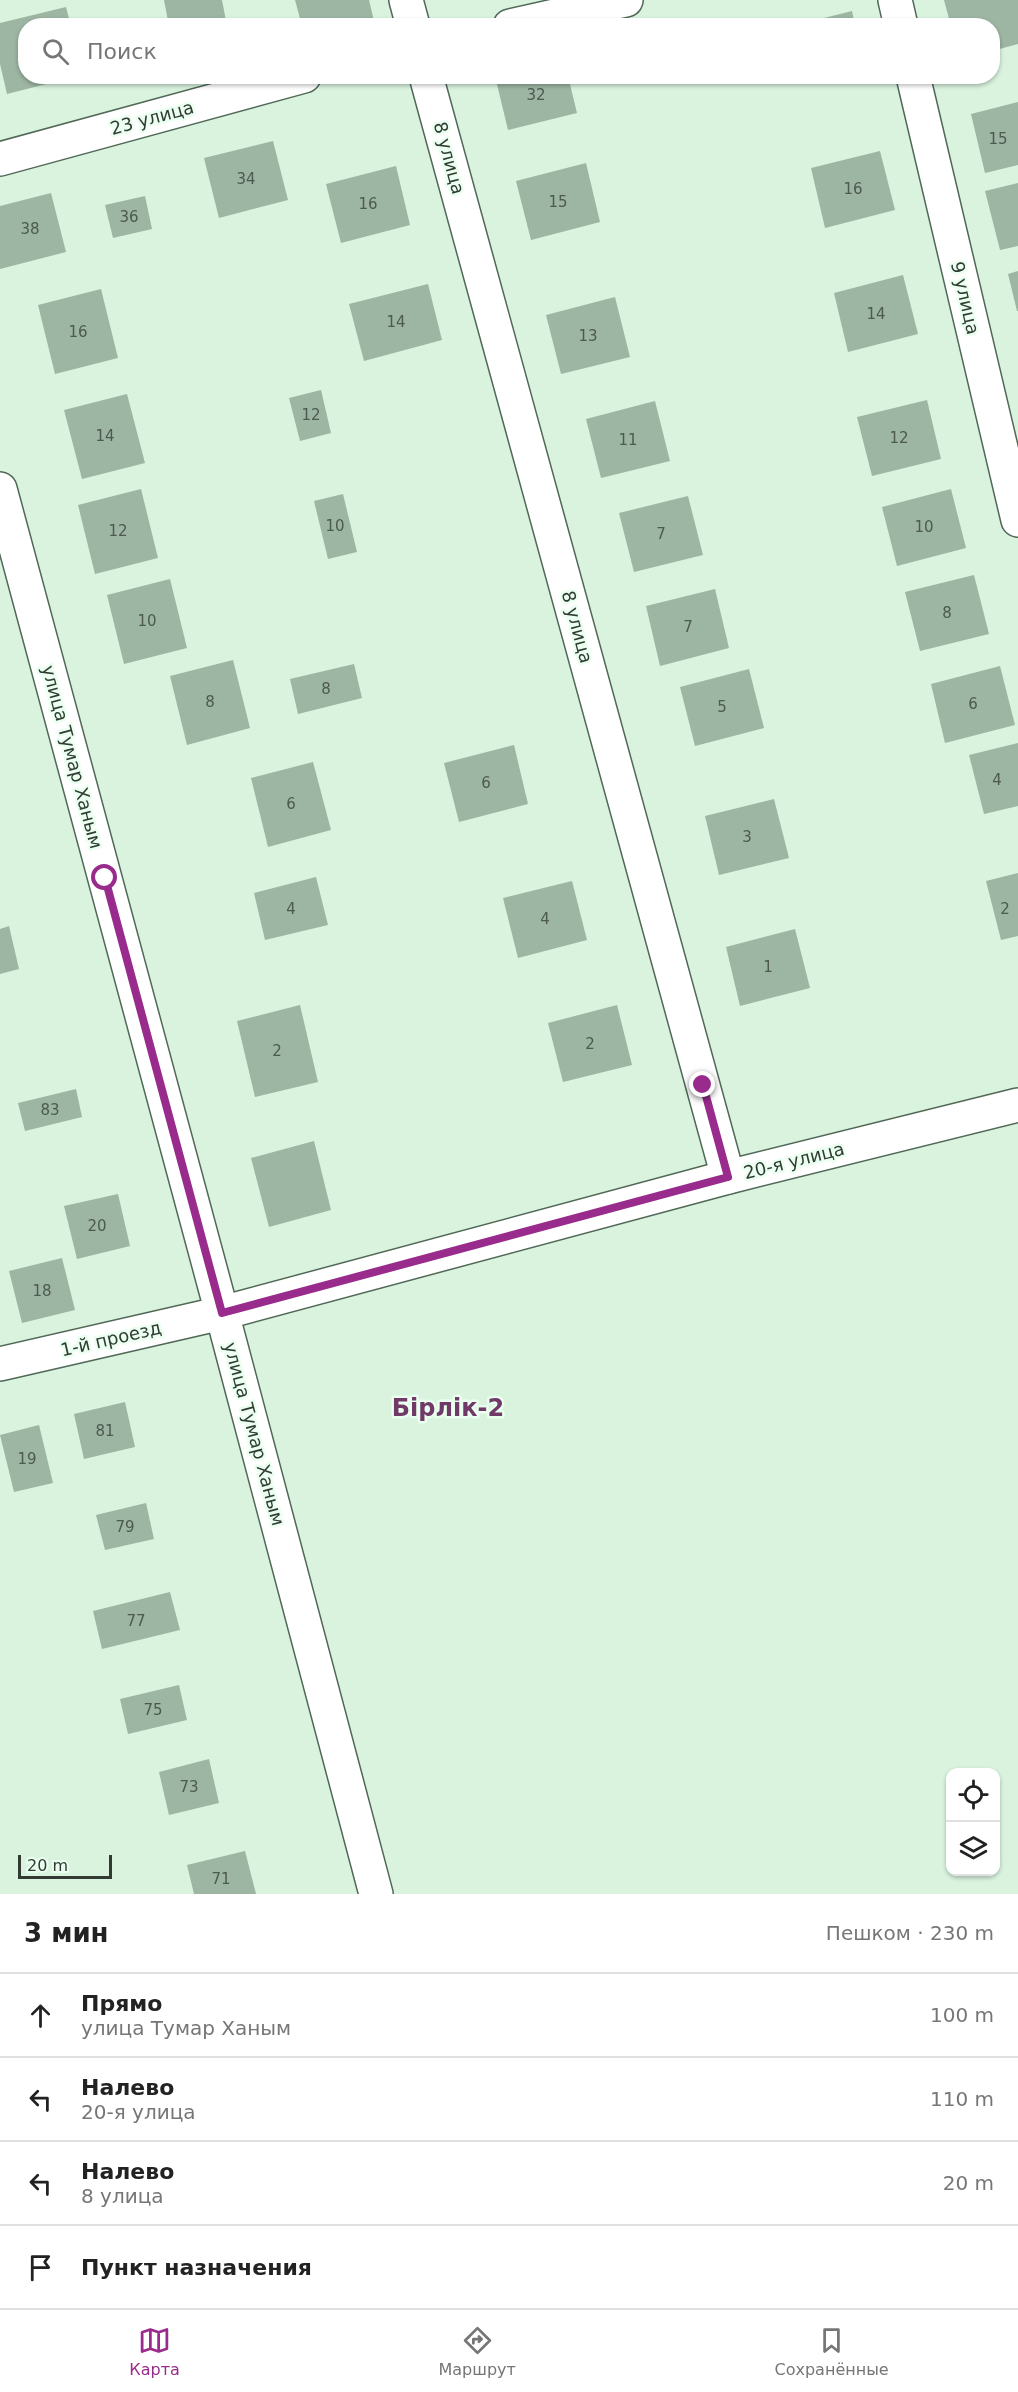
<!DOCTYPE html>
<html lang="ru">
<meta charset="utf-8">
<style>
body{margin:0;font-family:"DejaVu Sans",sans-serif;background:#f2f2f2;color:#222}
.controls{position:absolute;right:18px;bottom:18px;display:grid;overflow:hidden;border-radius:12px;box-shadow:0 2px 4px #0004}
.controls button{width:54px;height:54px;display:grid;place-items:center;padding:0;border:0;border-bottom:2px solid #e0e0e0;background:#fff;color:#222;font:30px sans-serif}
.scale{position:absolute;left:18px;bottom:15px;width:94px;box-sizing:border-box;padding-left:6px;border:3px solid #313b33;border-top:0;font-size:16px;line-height:21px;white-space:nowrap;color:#313b33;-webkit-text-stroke:4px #eaffef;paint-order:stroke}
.stop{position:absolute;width:18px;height:18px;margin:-14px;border:4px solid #982b8b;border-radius:50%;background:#fff}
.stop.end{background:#982b8b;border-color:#fff;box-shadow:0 2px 6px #0008}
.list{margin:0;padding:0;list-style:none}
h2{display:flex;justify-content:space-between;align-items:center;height:78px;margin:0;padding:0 24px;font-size:26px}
h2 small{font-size:20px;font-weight:400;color:#767676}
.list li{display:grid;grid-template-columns:39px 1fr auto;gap:18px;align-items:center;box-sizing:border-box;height:84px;padding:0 24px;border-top:2px solid #e0e0e0}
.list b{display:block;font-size:22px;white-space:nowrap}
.list p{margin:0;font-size:20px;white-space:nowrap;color:#767676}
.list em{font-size:20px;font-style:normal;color:#767676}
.icon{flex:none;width:33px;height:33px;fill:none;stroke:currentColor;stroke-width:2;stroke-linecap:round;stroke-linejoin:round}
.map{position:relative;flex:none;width:1018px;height:1894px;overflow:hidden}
.search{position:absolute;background:#fff;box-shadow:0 2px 4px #0004;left:18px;right:18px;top:18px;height:66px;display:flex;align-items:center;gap:15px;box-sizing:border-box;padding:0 21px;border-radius:24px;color:#767676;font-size:22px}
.sheet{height:414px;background:#fff}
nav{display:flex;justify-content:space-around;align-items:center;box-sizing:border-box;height:84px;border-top:2px solid #e0e0e0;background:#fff;font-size:16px;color:#767676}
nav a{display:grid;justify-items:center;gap:3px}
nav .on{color:#982b8b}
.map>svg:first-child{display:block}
</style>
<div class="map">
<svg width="1018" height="1894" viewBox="0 0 1018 1894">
<rect width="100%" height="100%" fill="#d9f3df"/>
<g fill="#9db5a3">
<path d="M 164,0 L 222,0 L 227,26 L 169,26 Z"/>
<path d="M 295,0 L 369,0 L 374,21 L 356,26 L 302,26 Z"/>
<path d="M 944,0 L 1018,0 L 1018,44 L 992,51 L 992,26 L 951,26 Z"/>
<path d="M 66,7 L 71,26 L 26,26 L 26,76 L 74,77 L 7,94 L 0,64 L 0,23 Z"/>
<path d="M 852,11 L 855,26 L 826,26 L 824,18 Z"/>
<path d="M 495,76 L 568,76 L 577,113 L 508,130 Z"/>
<path d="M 683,76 L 707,76 L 707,77 L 685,83 Z"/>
<path d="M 1018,102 L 1018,165 L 985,173 L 971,114 Z"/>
<path d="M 273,141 L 288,200 L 219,218 L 204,158 Z"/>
<path d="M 880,151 L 895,210 L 825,228 L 811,168 Z"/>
<path d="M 586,163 L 600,222 L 531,240 L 516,181 Z"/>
<path d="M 396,166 L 410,225 L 341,243 L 326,184 Z"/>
<path d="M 1018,183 L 1018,246 L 1000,250 L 985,191 Z"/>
<path d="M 51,193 L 66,252 L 0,269 L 0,206 Z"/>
<path d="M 145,196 L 152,229 L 113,238 L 105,205 Z"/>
<path d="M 1018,271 L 1018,311 L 1017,311 L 1008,274 Z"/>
<path d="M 903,275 L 918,334 L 848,352 L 834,293 Z"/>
<path d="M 428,284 L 442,340 L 364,361 L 349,304 Z"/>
<path d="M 101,289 L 118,358 L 55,374 L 38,305 Z"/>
<path d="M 615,297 L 630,357 L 561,374 L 546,315 Z"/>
<path d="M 321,390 L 331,433 L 300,441 L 289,398 Z"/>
<path d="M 127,394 L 145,463 L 82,479 L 64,410 Z"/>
<path d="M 927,400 L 941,459 L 872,476 L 857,417 Z"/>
<path d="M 655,401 L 670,461 L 601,478 L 586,419 Z"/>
<path d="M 141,489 L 158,558 L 95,574 L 78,505 Z"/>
<path d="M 951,489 L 966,548 L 897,566 L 882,507 Z"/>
<path d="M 343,494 L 357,552 L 328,559 L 314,501 Z"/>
<path d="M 688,496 L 703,555 L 634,572 L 619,513 Z"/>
<path d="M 974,575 L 989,634 L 920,651 L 905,592 Z"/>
<path d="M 170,579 L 187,648 L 124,664 L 107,595 Z"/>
<path d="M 715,589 L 729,648 L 660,666 L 646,606 Z"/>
<path d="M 233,660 L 250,728 L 187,745 L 170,676 Z"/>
<path d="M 354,664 L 362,698 L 298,714 L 290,679 Z"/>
<path d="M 1000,666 L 1015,725 L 945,743 L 931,684 Z"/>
<path d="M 749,669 L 764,728 L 695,746 L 680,687 Z"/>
<path d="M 1018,743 L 1018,806 L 984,814 L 969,755 Z"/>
<path d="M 514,745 L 528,804 L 459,822 L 444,763 Z"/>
<path d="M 313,762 L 331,830 L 268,847 L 251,778 Z"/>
<path d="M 774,799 L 789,858 L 719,875 L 705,816 Z"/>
<path d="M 1018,873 L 1018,936 L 1001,940 L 986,881 Z"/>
<path d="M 316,877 L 328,925 L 265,940 L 254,893 Z"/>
<path d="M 572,881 L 587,940 L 518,958 L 503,898 Z"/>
<path d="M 9,926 L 19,969 L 0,974 L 0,929 Z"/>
<path d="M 795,929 L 810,988 L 740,1006 L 726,947 Z"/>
<path d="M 300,1005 L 318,1082 L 255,1097 L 237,1021 Z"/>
<path d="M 617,1005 L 632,1065 L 563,1082 L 548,1023 Z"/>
<path d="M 76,1089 L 82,1117 L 25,1131 L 18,1103 Z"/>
<path d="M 314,1141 L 331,1210 L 269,1227 L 251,1158 Z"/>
<path d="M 118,1194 L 130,1246 L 77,1259 L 64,1206 Z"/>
<path d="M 62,1258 L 75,1310 L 22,1323 L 9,1271 Z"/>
<path d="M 125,1402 L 135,1447 L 84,1459 L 74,1414 Z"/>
<path d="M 39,1425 L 53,1483 L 14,1492 L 0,1435 Z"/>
<path d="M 146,1503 L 154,1539 L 105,1550 L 96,1515 Z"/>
<path d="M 170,1592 L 180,1630 L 102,1649 L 93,1611 Z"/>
<path d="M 179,1685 L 187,1720 L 128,1734 L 120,1699 Z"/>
<path d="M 209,1759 L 219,1803 L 169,1815 L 159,1772 Z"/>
<path d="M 245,1851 L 256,1894 L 194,1894 L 187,1865 Z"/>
</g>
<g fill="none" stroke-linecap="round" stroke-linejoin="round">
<g stroke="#516857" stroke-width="36">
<g id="minor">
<path d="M 406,0 L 413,26"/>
<path d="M 895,0 L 901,26"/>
<path d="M 510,26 L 626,0"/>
<path d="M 426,76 L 728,1177"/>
<path d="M 913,76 L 1018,520"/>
<path d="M 0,159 L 304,76"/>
<path d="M 0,489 L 222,1313 L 376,1894"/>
<path d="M 0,1364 L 222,1313 L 728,1177 L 1018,1105"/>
</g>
</g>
<use href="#minor" stroke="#fff" stroke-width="33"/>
</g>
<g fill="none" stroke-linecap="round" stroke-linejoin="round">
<path stroke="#982b8b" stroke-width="8" d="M 105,878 L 222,1313 L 728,1177 L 703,1085"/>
</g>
<g text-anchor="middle" stroke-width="5" stroke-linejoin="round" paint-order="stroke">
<g font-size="15" fill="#4c5a4f">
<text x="536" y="100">32</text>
<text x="998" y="144">15</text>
<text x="246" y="184">34</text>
<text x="853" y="194">16</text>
<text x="558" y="207">15</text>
<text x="368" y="209">16</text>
<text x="129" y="222">36</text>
<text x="30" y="234">38</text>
<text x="876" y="319">14</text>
<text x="396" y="327">14</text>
<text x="78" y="337">16</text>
<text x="588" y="341">13</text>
<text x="311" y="420">12</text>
<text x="105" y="441">14</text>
<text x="899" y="443">12</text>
<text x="628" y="445">11</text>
<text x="335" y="531">10</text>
<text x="924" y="532">10</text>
<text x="118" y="536">12</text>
<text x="661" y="539">7</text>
<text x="947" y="618">8</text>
<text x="147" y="626">10</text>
<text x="688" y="632">7</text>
<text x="326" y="694">8</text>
<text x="210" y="707">8</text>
<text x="973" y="709">6</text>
<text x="722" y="712">5</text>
<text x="997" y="785">4</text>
<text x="486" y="788">6</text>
<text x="291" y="809">6</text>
<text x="747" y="842">3</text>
<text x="291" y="914">4</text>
<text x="1005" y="914">2</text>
<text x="545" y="924">4</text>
<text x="768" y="972">1</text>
<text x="590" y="1049">2</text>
<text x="277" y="1056">2</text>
<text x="50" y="1115">83</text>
<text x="97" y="1231">20</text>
<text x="42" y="1296">18</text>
<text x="105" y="1436">81</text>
<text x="27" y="1464">19</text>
<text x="125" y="1532">79</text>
<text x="136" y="1626">77</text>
<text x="153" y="1715">75</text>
<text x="189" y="1792">73</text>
<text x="221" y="1884">71</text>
</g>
<g font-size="18" fill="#313b33" stroke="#eaffef">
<text transform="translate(152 118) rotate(-15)" y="6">23 улица</text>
<text transform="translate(449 158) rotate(75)" y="6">8 улица</text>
<text transform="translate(965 298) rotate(77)" y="6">9 улица</text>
<text transform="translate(577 627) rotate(75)" y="6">8 улица</text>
<text transform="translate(72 757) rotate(75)" y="6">улица Тумар Ханым</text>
<text transform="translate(794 1161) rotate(-14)" y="6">20-я улица</text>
<text transform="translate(111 1339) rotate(-13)" y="6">1-й проезд</text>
<text transform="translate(254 1434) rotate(75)" y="6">улица Тумар Ханым</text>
</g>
<g font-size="24" font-weight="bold" fill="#703968" stroke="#eaffef">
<text x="448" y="1416">Бірлік-2</text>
</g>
</g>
</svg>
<div class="controls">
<button><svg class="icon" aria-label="locate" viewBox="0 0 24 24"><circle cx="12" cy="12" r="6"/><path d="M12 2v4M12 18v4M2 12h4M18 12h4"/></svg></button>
<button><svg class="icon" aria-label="layers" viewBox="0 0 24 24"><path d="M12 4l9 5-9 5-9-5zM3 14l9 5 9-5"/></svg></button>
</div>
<div class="scale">20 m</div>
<div class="stop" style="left:105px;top:878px"></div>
<div class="stop end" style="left:703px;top:1085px"></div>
<div class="search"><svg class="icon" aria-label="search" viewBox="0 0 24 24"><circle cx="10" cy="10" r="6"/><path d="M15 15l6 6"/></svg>Поиск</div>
</div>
<section class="sheet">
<h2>3 мин<small>Пешком · 230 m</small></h2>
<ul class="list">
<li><svg class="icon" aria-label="ahead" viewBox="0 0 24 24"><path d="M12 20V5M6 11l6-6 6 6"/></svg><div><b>Прямо</b><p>улица Тумар Ханым</p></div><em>100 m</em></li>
<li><svg class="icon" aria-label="left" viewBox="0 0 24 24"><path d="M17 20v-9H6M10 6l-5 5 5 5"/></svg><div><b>Налево</b><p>20-я улица</p></div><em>110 m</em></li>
<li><svg class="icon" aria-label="left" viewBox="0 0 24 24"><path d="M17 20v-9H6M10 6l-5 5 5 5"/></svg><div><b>Налево</b><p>8 улица</p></div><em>20 m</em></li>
<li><svg class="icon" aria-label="arrive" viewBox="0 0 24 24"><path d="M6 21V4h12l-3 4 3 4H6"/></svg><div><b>Пункт назначения</b></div></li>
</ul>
</section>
<nav>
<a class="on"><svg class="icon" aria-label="map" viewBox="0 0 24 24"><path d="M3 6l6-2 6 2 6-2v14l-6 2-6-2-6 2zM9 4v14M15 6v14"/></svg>Карта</a>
<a><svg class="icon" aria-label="directions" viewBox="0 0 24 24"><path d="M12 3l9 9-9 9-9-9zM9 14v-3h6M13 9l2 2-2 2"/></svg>Маршрут</a>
<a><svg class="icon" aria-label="saved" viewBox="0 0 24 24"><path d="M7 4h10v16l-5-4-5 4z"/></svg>Сохранённые</a>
</nav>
